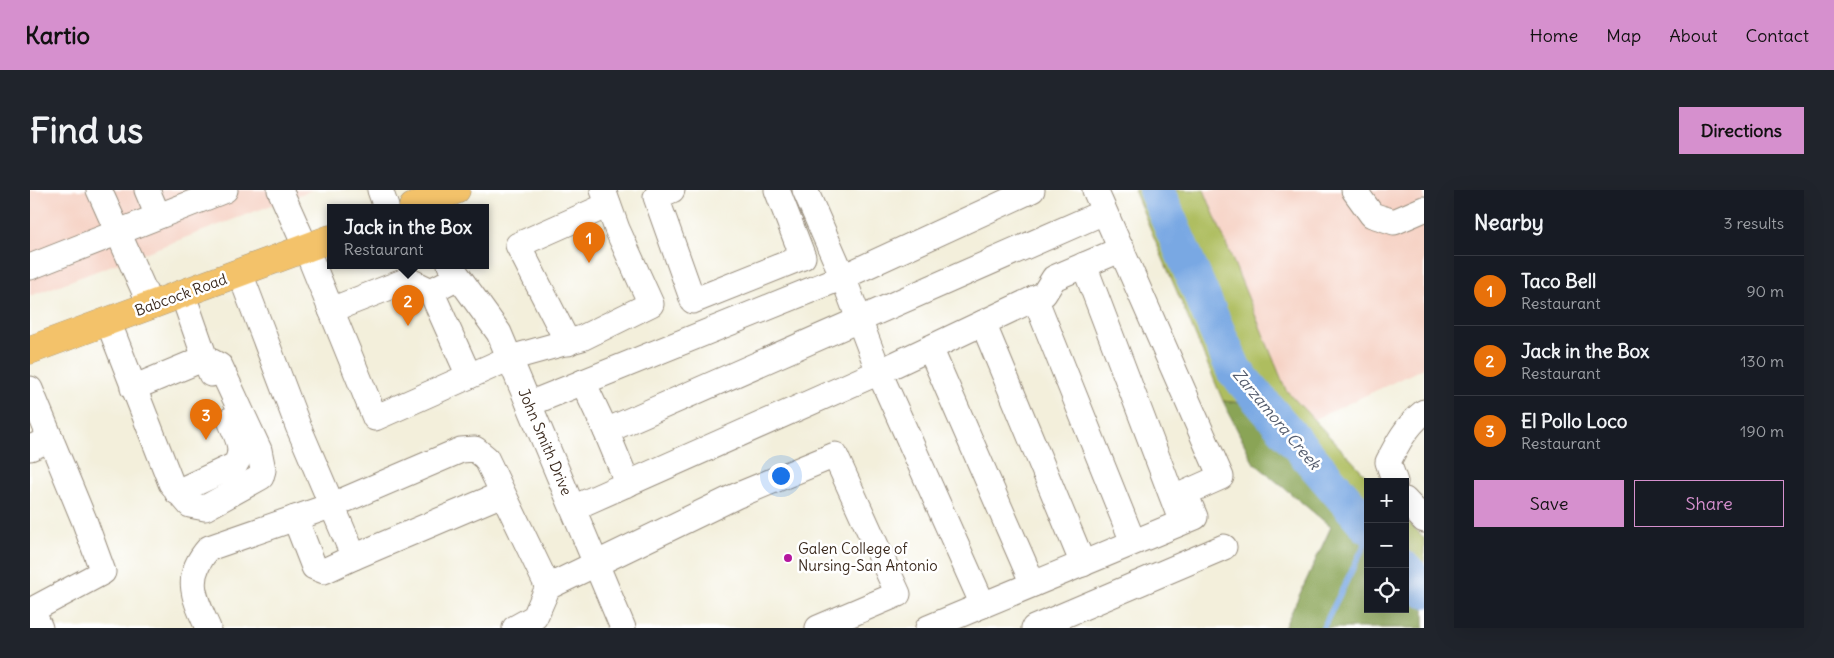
<!DOCTYPE html>
<meta charset="utf-8">
<style>
body{margin:0;font-family:Delius,sans-serif;background:#20242c;color:#f1f3f6}
.controls{position:absolute;right:15px;bottom:15px;display:grid;overflow:hidden;border-radius:0px;box-shadow:0 5px 20px #0002}
.controls button{width:45px;height:45px;display:grid;place-items:center;padding:0;border:0;border-bottom:1px solid #363941;background:#171b24;color:#f1f3f6;font:25px sans-serif}
.you{position:absolute;left:750px;top:285px;width:18px;height:18px;margin:-12px;border:4px solid #fff;border-radius:50%;background:#1a73e8;box-shadow:0 0 0 8px #1a73e833}
.badge{display:grid;place-items:center;width:32px;height:32px;border-radius:50%;background:#d690ce;color:#fff;font-size:16px;font-weight:700}
.pin{position:absolute;translate:-50% -41px;filter:drop-shadow(0 1px 2px #0008)}
.pin::after{content:'';position:absolute;top:26px;width:18px;height:15px;background:inherit;clip-path:polygon(0 0,100% 0,50% 100%)}
.popup{position:absolute;left:297px;top:14px;width:162px;height:65px;box-sizing:border-box;display:grid;place-content:center;border-radius:0px;background:#171b24;filter:drop-shadow(0 1px 4px #0005);font-size:16px;white-space:nowrap;color:#9ea1a6}
.popup b{font-size:19px;color:#f1f3f6}
.popup::after{content:'';position:absolute;left:50%;top:100%;margin-left:-10px;border:10px solid transparent;border-top-color:#171b24}
.list{margin:0;padding:0;list-style:none}
h2{display:flex;justify-content:space-between;align-items:center;height:65px;margin:0;padding:0 20px;font-size:21px}
h2 small{font-size:16px;font-weight:400;color:#9ea1a6}
.list li{display:grid;grid-template-columns:32px 1fr auto;gap:15px;align-items:center;box-sizing:border-box;height:70px;padding:0 20px;border-top:1px solid #363941}
.list b{display:block;font-size:19px;white-space:nowrap}
.list p{margin:0;font-size:16px;white-space:nowrap;color:#9ea1a6}
.list em{font-size:16px;font-style:normal;color:#9ea1a6}
.actions{display:flex;gap:10px;padding:15px 20px}
.actions a{flex:1;padding:11px 0;border:1px solid #d690ce;border-radius:0px;text-align:center;font-size:18px;color:#d690ce}
.actions .main{background:#d690ce;color:#111}
.icon{flex:none;width:28px;height:28px;fill:none;stroke:currentColor;stroke-width:2;stroke-linecap:round;stroke-linejoin:round}
.map{position:relative;flex:none;width:1394px;height:438px;overflow:hidden;border-radius:0px}
header{display:flex;align-items:center;gap:30px;box-sizing:border-box;height:70px;padding:0 25px;background:#d690ce;color:#111}
header strong{font-size:24px}
nav{display:flex;gap:28px;margin-inline-start:auto;font-size:18px}
.intro{display:flex;align-items:center;justify-content:space-between;box-sizing:border-box;height:120px;padding:0 30px}
h1{margin:0;font-size:35px}
.button{padding:12px 22px;border-radius:0px;background:#d690ce;color:#111;font-size:18px;font-weight:700}
main{display:flex;gap:30px;padding:0 30px}
aside{flex:1;background:#171b24;border-radius:0px;box-shadow:0 5px 20px #0002}
.map>svg:first-child{display:block}
</style>
<header>
<strong>Kartio</strong>
<nav><a>Home</a><a>Map</a><a>About</a><a>Contact</a></nav>
</header>
<div class="intro"><h1>Find us</h1><a class="button">Directions</a></div>
<main>
<div class="map">
<svg width="1394" height="438" viewBox="0 0 1394 438">
<rect width="100%" height="100%" fill="#fff"/>
<filter id="ink" filterUnits="userSpaceOnUse"><feTurbulence type="fractalNoise" baseFrequency=".02" numOctaves="2"/><feDisplacementMap in="SourceGraphic" scale="10" xChannelSelector="R" yChannelSelector="G"/><feConvolveMatrix kernelMatrix="1 2 1 2 8 2 1 2 1" color-interpolation-filters="sRGB"/></filter>
<filter id="wash" filterUnits="userSpaceOnUse"><feTurbulence type="fractalNoise" baseFrequency=".0096" numOctaves="4" result="noise"/><feDisplacementMap in="SourceGraphic" scale="20" xChannelSelector="R" yChannelSelector="G"/><feGaussianBlur stdDeviation="1.12" result="paint"/><feColorMatrix in="noise" values="0 0 0 0 0 0 0 0 0 0 0 0 0 0 0 0 0 1.4 0 .05"/><feComposite in="paint" operator="in"/></filter>
<g filter="url(#wash)">
<rect width="100%" height="100%" fill="#f3efdb"/>
<g fill="#f6d2c4">
<path d="M 0,0 L 282,0 L 0,106 Z"/>
<path d="M 1174,0 L 1394,0 L 1394,178 L 1283,230 L 1256,200 Z"/>
</g>
<g fill="#aebd5f" stroke="#74743e">
<path d="M 1104,0 L 1174,0 L 1256,200 L 1342,292 L 1338,292 L 1338,344 L 1219,214 L 1193,211 Z"/>
<path d="M 1375,328 L 1394,348 L 1394,399 L 1375,375 Z"/>
</g>
<path fill="#8aa456" stroke="#62673a" d="M 1193,211 L 1219,214 L 1338,344 L 1338,419 L 1375,419 L 1375,375 L 1394,399 L 1394,438 L 1254,438 L 1301,337 L 1223,272 Z"/>
<g fill="none" stroke-linecap="round" stroke-linejoin="round">
<path stroke="#79a8e3" stroke-width="6" d="M 1293,438 L 1338,348"/>
<g stroke="#79a8e3" stroke-width="36">
<path d="M 1126,0 L 1204,180 L 1338,336"/>
<path d="M 1375,379 L 1394,400"/>
</g>
</g>
</g>
<g filter="url(#ink)">
<g fill="none" stroke-linecap="round" stroke-linejoin="round">
<g stroke="#978c7c" stroke-width="27">
<g id="minor">
<path d="M 69,0 L 121,116"/>
<path d="M 117,0 L 128,26"/>
<path d="M 250,0 L 276,58 L 345,228 L 480,168 L 552,148 L 621,114 L 587,39 L 573,0"/>
<path d="M 350,0 L 356,17"/>
<path d="M 642,0 L 626,7 L 663,111 L 773,67 L 747,0"/>
<path d="M 775,0 L 813,87 L 849,182 L 1014,104 L 1024,88 L 1092,59"/>
<path d="M 1324,0 L 1342,25 L 1364,32 L 1394,19"/>
<path d="M 420,75 L 469,143 L 593,438"/>
<path d="M 1054,75 L 1151,330"/>
<path d="M 0,77 L 195,0"/>
<path d="M 210,83 L 268,236 L 324,367 L 472,304"/>
<path d="M 428,87 L 401,101 L 439,186"/>
<path d="M 1005,108 L 1103,352"/>
<path d="M 301,120 L 378,90 L 401,101"/>
<path d="M 78,131 L 141,293 L 160,315 L 175,318 L 231,287 L 233,280 L 229,260 L 190,176 L 175,168 L 153,105"/>
<path d="M 953,133 L 1053,374"/>
<path d="M 538,153 L 488,55 L 578,15"/>
<path d="M 900,158 L 1003,394"/>
<path d="M 553,192 L 576,241 L 1074,22"/>
<path d="M 103,198 L 175,168 L 181,184"/>
<path d="M 0,199 L 54,330 L 73,382 L 2,420 L 10,438"/>
<path d="M 499,214 L 813,87 L 1002,0"/>
<path d="M 576,241 L 598,294"/>
<path d="M 0,258 L 21,249"/>
<path d="M 1365,292 L 1358,272 C 1367,254 1377,235 1394,222"/>
<path d="M 147,302 L 205,275 C 216,259 206,246 200,230"/>
<path d="M 1375,310 L 1394,330"/>
<path d="M 543,318 L 849,182 L 953,415 L 1165,327 L 1155,303 L 1191,287 L 1065,0"/>
<path d="M 265,328 L 284,377 L 294,381 L 324,367"/>
<path d="M 178,438 C 164,407 153,387 179,358 L 303,315 L 431,260 L 445,259 L 456,268 L 518,397"/>
<path d="M 485,438 L 505,427 L 518,397 L 706,306 L 805,265 L 868,404 L 788,438"/>
<path d="M 898,438 L 953,415"/>
<path d="M 1004,438 L 1194,357"/>
</g>
</g>
<g stroke="#978c7c" stroke-width="29">
<g id="major">
<path d="M 383,17 L 426,0"/>
<path d="M 0,160 L 300,49"/>
</g>
</g>
<use href="#minor" stroke="#fff" stroke-width="25"/>
<use href="#major" stroke="#f3c26a" stroke-width="28"/>
</g>
</g>
<circle fill="#b5179e" stroke="#fff" stroke-width="2" cx="758" cy="368" r="5"/>
<g text-anchor="middle" stroke-width="5" stroke-linejoin="round" paint-order="stroke">
<g font-size="15" fill="#3b2a1e" stroke="#fff">
<text transform="translate(151 105) rotate(-20)" y="5">Babcock Road</text>
<text transform="translate(515 252) rotate(67)" y="5">John Smith Drive</text>
</g>
<g font-size="15" fill="#3b2a1e" stroke="#fff" text-anchor="start">
<text x="768" y="364">Galen College of<tspan x="768" dy="17">Nursing-San Antonio</tspan></text>
</g>
<g font-size="16" font-style="italic" fill="#545c6d" stroke="#fff">
<text transform="translate(1247 229) rotate(50)" y="6">Zarzamora Creek</text>
</g>
</g>
</svg>
<div class="controls">
<button>+</button>
<button>−</button>
<button><svg class="icon" aria-label="locate" viewBox="0 0 24 24"><circle cx="12" cy="12" r="6"/><path d="M12 2v4M12 18v4M2 12h4M18 12h4"/></svg></button>
</div>
<div class="you"></div>
<div class="pin badge" style="left:559px;top:73px;background:#e8710a">1</div>
<div class="pin badge" style="left:378px;top:136px;background:#e8710a">2</div>
<div class="popup"><b>Jack in the Box</b>Restaurant</div>
<div class="pin badge" style="left:176px;top:250px;background:#e8710a">3</div>
</div>
<aside>
<h2>Nearby<small>3 results</small></h2>
<ul class="list">
<li><span class="badge" style="background:#e8710a">1</span><div><b>Taco Bell</b><p>Restaurant</p></div><em>90 m</em></li>
<li><span class="badge" style="background:#e8710a">2</span><div><b>Jack in the Box</b><p>Restaurant</p></div><em>130 m</em></li>
<li><span class="badge" style="background:#e8710a">3</span><div><b>El Pollo Loco</b><p>Restaurant</p></div><em>190 m</em></li>
</ul>
<div class="actions"><a class="main">Save</a><a>Share</a></div>
</aside>
</main>
